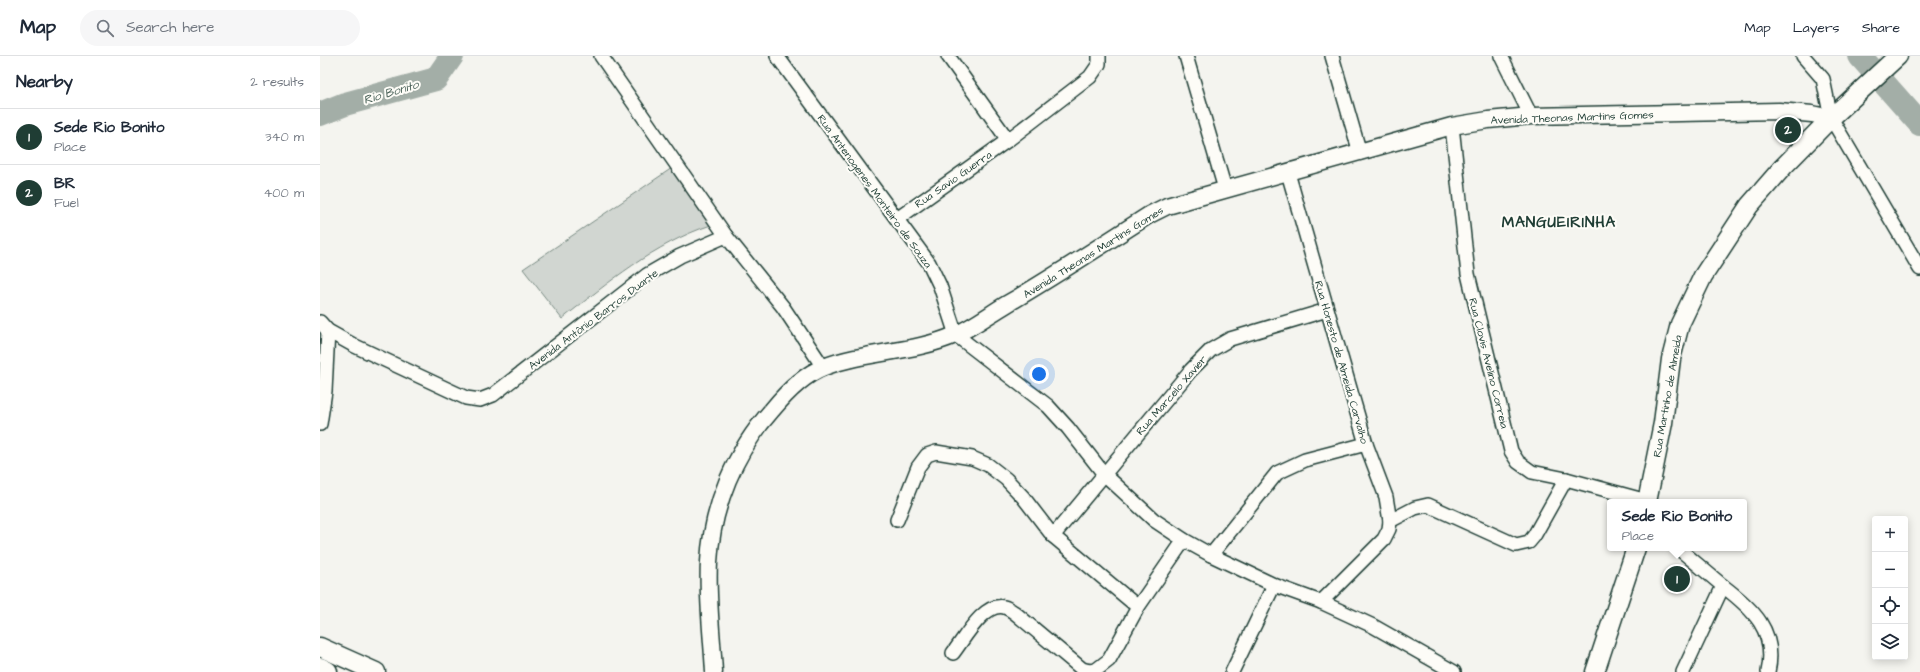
<!DOCTYPE html>
<meta charset="utf-8">
<style>
body{margin:0;font-family:"Architects Daughter",sans-serif;background:#f6f6f7;color:#1f2937}
.controls{position:absolute;right:12px;bottom:12px;display:grid;overflow:hidden;border-radius:4px;box-shadow:0 2px 10px #0003}
.controls button{width:36px;height:36px;display:grid;place-items:center;padding:0;border:0;border-bottom:1px solid #e0e1e3;background:#fff;color:#1f2937;font:20px sans-serif}
.you{position:absolute;left:719px;top:318px;width:14px;height:14px;margin:-10px;border:3px solid #fff;border-radius:50%;background:#1a73e8;box-shadow:0 0 0 6px #1a73e833}
.badge{display:grid;place-items:center;width:26px;height:26px;border-radius:50%;background:#1f3d34;color:#fff;font-size:13px;font-weight:700}
.pin{position:absolute;translate:-50% -50%;border:2px solid #fff;box-shadow:0 1px 4px #0006}
.popup{position:absolute;left:1287px;top:443px;width:140px;height:52px;box-sizing:border-box;display:grid;place-content:center;border-radius:4px;background:#fff;filter:drop-shadow(0 1px 3px #0005);font-size:13px;white-space:nowrap;color:#747a83}
.popup b{font-size:15px;color:#1f2937}
.popup::after{content:'';position:absolute;left:50%;top:100%;margin-left:-8px;border:8px solid transparent;border-top-color:#fff}
.list{margin:0;padding:0;list-style:none}
h2{display:flex;justify-content:space-between;align-items:center;height:52px;margin:0;padding:0 16px;font-size:17px}
h2 small{font-size:13px;font-weight:400;color:#747a83}
.list li{display:grid;grid-template-columns:26px 1fr auto;gap:12px;align-items:center;box-sizing:border-box;height:56px;padding:0 16px;border-top:1px solid #e0e1e3}
.list b{display:block;font-size:15px;white-space:nowrap}
.list p{margin:0;font-size:13px;white-space:nowrap;color:#747a83}
.list em{font-size:13px;font-style:normal;color:#747a83}
.icon{flex:none;width:22px;height:22px;fill:none;stroke:currentColor;stroke-width:2;stroke-linecap:round;stroke-linejoin:round}
.map{position:relative;flex:none;width:1600px;height:616px;overflow:hidden}
header{display:flex;align-items:center;gap:24px;box-sizing:border-box;height:56px;padding:0 20px;background:#fff;border-bottom:1px solid #e0e1e3}
header strong{font-size:19px}
nav{display:flex;gap:22px;margin-inline-start:auto;font-size:14px}
.search{width:280px;height:36px;background:#f6f6f7;display:flex;align-items:center;gap:10px;box-sizing:border-box;padding:0 14px;border-radius:22px;color:#747a83;font-size:15px}
main{display:flex}
aside{flex:1;background:#fff}
.map>svg:first-child{display:block}
</style>
<header>
<strong>Map</strong>
<div class="search"><svg class="icon" aria-label="search" viewBox="0 0 24 24"><circle cx="10" cy="10" r="6"/><path d="M15 15l6 6"/></svg>Search here</div>
<nav><a>Map</a><a>Layers</a><a>Share</a></nav>
</header>
<main>
<aside>
<h2>Nearby<small>2 results</small></h2>
<ul class="list">
<li><span class="badge">1</span><div><b>Sede Rio Bonito</b><p>Place</p></div><em>340 m</em></li>
<li><span class="badge">2</span><div><b>BR</b><p>Fuel</p></div><em>400 m</em></li>
</ul>
</aside>
<div class="map">
<svg width="1600" height="616" viewBox="0 0 1600 616">
<rect width="100%" height="100%" fill="#f4f4ef"/>
<filter id="ink" filterUnits="userSpaceOnUse"><feTurbulence type="fractalNoise" baseFrequency=".025" numOctaves="2"/><feDisplacementMap in="SourceGraphic" scale="8" xChannelSelector="R" yChannelSelector="G"/><feConvolveMatrix kernelMatrix="1 2 1 2 8 2 1 2 1" color-interpolation-filters="sRGB"/></filter>
<g filter="url(#ink)">
<path fill="#d1d6d1" stroke="#788a82" d="M 352,112 L 391,169 C 334,188 289,226 242,263 L 203,213 Z"/>
<g fill="none" stroke-linecap="round" stroke-linejoin="round">
<g stroke="#a3aea7" stroke-width="24">
<path d="M 1540,0 L 1600,68"/>
<path d="M 0,58 L 25,48 L 116,23 L 132,0"/>
</g>
<g stroke="#1f3d34" stroke-width="16">
<g id="minor">
<path d="M 281,0 L 406,180"/>
<path d="M 457,0 L 609,207 L 620,230 L 636,279 L 728,350 L 748,372 L 784,418 L 834,464 L 864,484 L 891,499 L 954,529 L 1001,546 L 1053,570 L 1134,616"/>
<path d="M 628,0 L 688,84"/>
<path d="M 866,0 L 905,133"/>
<path d="M 1012,0 L 1040,97"/>
<path d="M 1181,0 L 1211,60"/>
<path d="M 1483,0 L 1503,23 L 1511,62 L 1600,213"/>
<path d="M 1132,70 L 1148,218 L 1191,395 L 1198,406 L 1212,416 L 1246,423 L 1327,445"/>
<path d="M 968,117 L 1046,388 L 1066,441 L 1070,465 L 1069,473 L 1064,483 L 1001,546"/>
<path d="M 577,163 L 688,84 L 770,21 L 779,8 L 779,0"/>
<path d="M 0,266 L 8,275 L 35,290 L 146,342 L 160,344 L 173,339 L 327,219 L 360,200 L 406,180 L 463,251 L 503,311"/>
<path d="M 0,368 L 5,335 L 8,275"/>
<path d="M 577,464 L 598,411 L 607,399 L 616,396 L 652,402 L 668,409 L 686,423 L 703,441 L 733,480 L 818,551"/>
<path d="M 1070,465 L 1095,452 L 1108,449 L 1196,489 L 1209,486 L 1214,480 L 1246,423"/>
<path d="M 733,480 L 871,314 L 891,294 L 910,283 L 1007,254"/>
<path d="M 1358,492 L 1403,530 L 1363,616"/>
<path d="M 891,499 L 957,417 L 985,404 L 1046,388"/>
<path d="M 1403,530 C 1433,553 1457,575 1448,616"/>
<path d="M 633,597 C 644,583 664,546 684,551 C 688,552 692,555 695,557 L 762,613 L 769,615 L 776,614 L 789,604 L 818,551 L 864,484"/>
<path d="M 912,616 L 954,529"/>
</g>
</g>
<g stroke="#1f3d34" stroke-width="19">
<path id="tertiary" d="M 394,616 C 392,579 387,542 389,506 C 392,450 415,395 452,354 C 466,337 483,319 504,311 C 545,295 594,297 635,279 C 653,271 670,258 687,248 C 735,220 782,189 829,159 L 847,150 L 1132,70 L 1168,64 L 1211,60 L 1459,55 L 1492,58 L 1511,62"/>
</g>
<g stroke="#1f3d34" stroke-width="21">
<g id="secondary">
<path d="M 1327,446 L 1343,367 L 1351,303 L 1360,268 L 1383,220 L 1429,150 L 1463,111 L 1511,62 L 1578,0"/>
<path d="M 0,591 L 56,616"/>
<path d="M 1275,616 L 1316,492"/>
</g>
</g>
<g stroke="#1f3d34" stroke-width="25">
<path id="motorway" d="M 0,613 L 6,616"/>
</g>
<use href="#minor" stroke="#fdfcf7" stroke-width="13"/>
<use href="#tertiary" stroke="#fdfcf7" stroke-width="16"/>
<use href="#secondary" stroke="#fdfcf7" stroke-width="18"/>
<use href="#motorway" stroke="#fdfcf7" stroke-width="22"/>
</g>
</g>
<g text-anchor="middle" stroke-width="4" stroke-linejoin="round" paint-order="stroke">
<g font-size="11" fill="#1f3d34" stroke="#fdfcf7">
<text transform="translate(1252 61) rotate(-2)" y="4">Avenida Theonas Martins Gomes</text>
<text transform="translate(633 123) rotate(-35)" y="4">Rua Savio Guerra</text>
<text transform="translate(555 135) rotate(54)" y="4">Rua Antenogenes Monteiro de Souza</text>
<text transform="translate(773 196) rotate(-32)" y="4">Avenida Theonas Martins Gomes</text>
<text transform="translate(273 263) rotate(-37)" y="4">Avenida Antônio Barros Duarte</text>
<text transform="translate(1022 306) rotate(74)" y="4">Rua Honesto de Almeida Carvalho</text>
<text transform="translate(1169 307) rotate(76)" y="4">Rua Clovis Avelino Correia</text>
<text transform="translate(851 339) rotate(-49)" y="4">Rua Marcelo Xavier</text>
<text transform="translate(1347 340) rotate(-80)" y="4">Rua Martinho de Almeida</text>
</g>
<g font-size="12" font-style="italic" fill="#475f56" stroke="#fdfcf7">
<text transform="translate(71 36) rotate(-17)" y="4">Rio Bonito</text>
</g>
<g font-size="15" font-weight="bold" letter-spacing="1" fill="#1f3d34" stroke="#fdfcf7">
<text x="1239" y="171">MANGUEIRINHA</text>
</g>
</g>
</svg>
<div class="controls">
<button>+</button>
<button>−</button>
<button><svg class="icon" aria-label="locate" viewBox="0 0 24 24"><circle cx="12" cy="12" r="6"/><path d="M12 2v4M12 18v4M2 12h4M18 12h4"/></svg></button>
<button><svg class="icon" aria-label="layers" viewBox="0 0 24 24"><path d="M12 4l9 5-9 5-9-5zM3 14l9 5 9-5"/></svg></button>
</div>
<div class="you"></div>
<div class="pin badge" style="left:1357px;top:523px">1</div>
<div class="popup"><b>Sede Rio Bonito</b>Place</div>
<div class="pin badge" style="left:1468px;top:74px">2</div>
</div>
</main>
